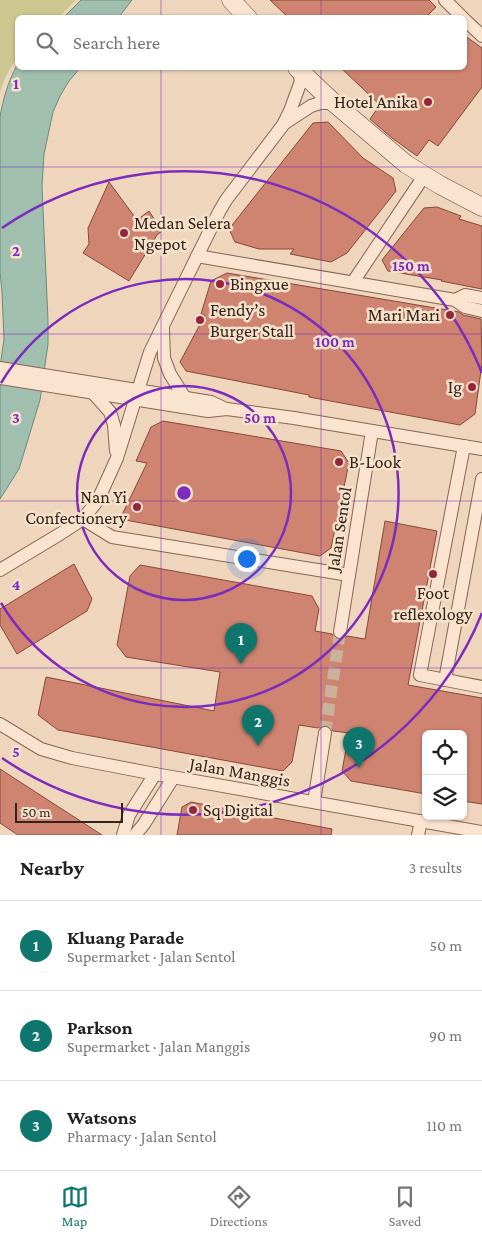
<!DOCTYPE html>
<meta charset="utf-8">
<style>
body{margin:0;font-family:"Crimson Pro",serif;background:#f2f2f2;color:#202124}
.controls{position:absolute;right:15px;bottom:15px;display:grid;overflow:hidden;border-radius:8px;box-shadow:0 1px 4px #0004}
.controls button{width:45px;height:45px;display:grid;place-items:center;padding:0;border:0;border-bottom:1px solid #e0e0e0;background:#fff;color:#202124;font:25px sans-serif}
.scale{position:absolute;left:15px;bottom:12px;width:108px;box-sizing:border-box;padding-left:5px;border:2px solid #35221a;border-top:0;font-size:14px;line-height:18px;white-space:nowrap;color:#35221a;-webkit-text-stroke:4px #f6e1cb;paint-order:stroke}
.you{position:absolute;left:246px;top:558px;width:18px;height:18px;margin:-12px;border:4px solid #fff;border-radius:50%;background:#1a73e8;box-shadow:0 0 0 8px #1a73e833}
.badge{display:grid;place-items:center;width:32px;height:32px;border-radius:50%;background:#0f766e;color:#fff;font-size:16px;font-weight:700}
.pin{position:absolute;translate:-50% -41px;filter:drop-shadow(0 1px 2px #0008)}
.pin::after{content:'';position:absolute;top:26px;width:18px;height:15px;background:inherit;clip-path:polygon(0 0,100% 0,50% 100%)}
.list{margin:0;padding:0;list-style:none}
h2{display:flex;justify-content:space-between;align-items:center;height:65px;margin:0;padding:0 20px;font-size:21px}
h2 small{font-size:16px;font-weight:400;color:#757577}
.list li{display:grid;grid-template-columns:32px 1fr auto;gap:15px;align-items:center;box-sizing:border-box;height:90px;padding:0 20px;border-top:1px solid #e0e0e0}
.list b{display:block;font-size:19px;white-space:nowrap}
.list p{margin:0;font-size:16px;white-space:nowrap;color:#757577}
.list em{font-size:16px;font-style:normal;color:#757577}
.icon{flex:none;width:28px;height:28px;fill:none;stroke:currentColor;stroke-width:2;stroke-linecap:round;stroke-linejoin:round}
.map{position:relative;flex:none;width:482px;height:835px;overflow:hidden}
.search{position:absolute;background:#fff;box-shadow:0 1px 4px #0004;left:15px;right:15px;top:15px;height:55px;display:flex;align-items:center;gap:12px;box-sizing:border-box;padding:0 18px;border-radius:8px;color:#757577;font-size:19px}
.sheet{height:335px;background:#fff}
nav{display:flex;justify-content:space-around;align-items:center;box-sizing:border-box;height:70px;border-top:1px solid #e0e0e0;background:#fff;font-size:14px;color:#757577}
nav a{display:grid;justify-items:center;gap:2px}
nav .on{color:#0f766e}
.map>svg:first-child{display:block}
</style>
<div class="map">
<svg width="482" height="835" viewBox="0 0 482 835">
<rect width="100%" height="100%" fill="#efd5bc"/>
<path fill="#ccc790" d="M 0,0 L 76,0 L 59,17 L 18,18 L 17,57 L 5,78 L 0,92 Z"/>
<g fill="#a0bfaf" stroke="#688d7c">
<path d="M 81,0 L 132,0 L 119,17 L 64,17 Z"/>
<path d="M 17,65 L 18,68 L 80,68 L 69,81 L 60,96 L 53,112 L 44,154 L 42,186 L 48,320 L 48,344 L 40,400 L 19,469 L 0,499 L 0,367 L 4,339 L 2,292 L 0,272 L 0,117 C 3,99 8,82 17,65 Z"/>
</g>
<g fill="#ce8470" stroke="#86483a">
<path d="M 270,0 L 429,0 L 436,7 L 425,18 L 289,18 Z"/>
<path d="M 464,35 L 482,48 L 482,87 L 438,146 L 429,140 L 417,156 L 392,138 L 370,119 L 380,105 L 341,68 L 464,68 Z"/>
<path d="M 328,122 L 363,158 L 393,178 L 396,191 L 347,253 L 331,262 L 290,254 L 294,249 L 259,249 L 235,242 L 229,229 L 313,123 Z"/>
<path d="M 109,182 L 137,220 L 149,211 L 162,231 L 157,235 L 129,281 L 83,253 L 89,244 L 88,228 Z"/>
<path d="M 437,207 L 461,216 L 459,219 L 482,226 L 482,289 L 441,281 L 442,280 L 388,271 L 382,260 L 424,208 Z"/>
<path d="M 227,273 L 459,312 L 463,315 L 481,319 L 482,363 L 475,414 L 460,425 L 309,397 L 309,395 L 186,371 L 180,362 L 205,315 L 201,314 L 211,281 Z"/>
<path d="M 163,421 L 341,451 L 349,463 L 331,548 L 320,556 L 120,519 L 147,463 L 136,461 L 151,427 Z"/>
<path d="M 385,521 L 437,531 L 408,685 L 482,698 L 482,804 L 463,801 L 463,734 L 426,734 L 426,794 L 351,781 L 342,771 L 349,733 L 333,731 L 330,727 L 327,725 L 323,725 L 318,728 L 299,725 L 292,762 L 283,771 L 58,730 L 38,715 L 46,677 L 214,711 L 220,672 L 126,657 L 117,645 L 130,576 L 140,565 L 312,596 L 319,609 L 315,631 L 332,634 L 335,638 L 338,640 L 343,639 L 347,636 L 365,639 Z"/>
<path d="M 74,564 L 92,599 L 87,611 L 17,654 L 0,625 L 0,609 Z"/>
<path d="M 0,769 L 102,835 L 18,835 L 0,823 Z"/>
<path d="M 191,802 L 332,829 L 331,835 L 177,835 L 182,807 Z"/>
</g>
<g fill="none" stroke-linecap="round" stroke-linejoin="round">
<path stroke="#cab19c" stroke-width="12" stroke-dasharray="12 6" stroke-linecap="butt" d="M 325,733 L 340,632"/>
<g stroke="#866555" stroke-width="14">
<g id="street">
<path d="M 445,0 L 463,18"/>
<path d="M 464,19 L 482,36"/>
<path d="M 285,123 L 311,106 L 320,103 L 334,103"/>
<path d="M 197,256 L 455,300 L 465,307 L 482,311"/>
<path d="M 353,282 L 424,176"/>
<path d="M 455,300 L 465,295 L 482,298"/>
<path d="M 163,329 L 164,358 L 170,374 L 185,398"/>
<path d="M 0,368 L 211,402 L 226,409"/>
<path d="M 0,378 L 208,411 L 227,409 L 294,418 L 482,449"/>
<path d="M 94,394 L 110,412 L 114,425 L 116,451"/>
<path d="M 464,446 L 420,675 L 482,687"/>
<path d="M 83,519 L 112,537 L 349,575"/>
<path d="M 0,570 L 60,534 L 83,519 L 98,500 L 117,458 L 150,352 L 219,212 L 226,200 L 283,125 L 290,111 L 301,81 L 298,69"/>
<path d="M 340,632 L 372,431"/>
<path d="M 445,680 L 482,479"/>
<path d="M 0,724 L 41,749 L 72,758 L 155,774 L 482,832"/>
<path d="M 314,802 L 325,733"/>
<path d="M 123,835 L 129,815 L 155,774"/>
<path d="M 135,835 L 144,824 L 173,778"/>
<path d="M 418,835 L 421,821"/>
</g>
</g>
<g stroke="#684639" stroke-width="19">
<g id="secondary">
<path d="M 231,0 L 248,18"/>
<path d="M 297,68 L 334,103 L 406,164 L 440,185 L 482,207"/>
</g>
</g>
<use href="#street" stroke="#fae4cf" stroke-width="12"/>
<use href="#secondary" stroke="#fae4cf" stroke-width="18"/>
</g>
<path fill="none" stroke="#7b2cbf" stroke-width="1" stroke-opacity="0.55" d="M 161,0 L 161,18M 321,0 L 321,18M 161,68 L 161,835M 321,68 L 321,835M 0,167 L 482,167M 0,334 L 482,334M 0,501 L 482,501M 0,668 L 482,668"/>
<g fill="none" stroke="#7b2cbf" stroke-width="2.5">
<circle cx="184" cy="493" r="107"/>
<path d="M1 383A214 214 0 1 1 1 603"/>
<path d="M482 613A321 321 0 0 1 2 758M2 228A321 321 0 0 1 482 373"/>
</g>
<g fill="#96243d" stroke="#f6e1cb" stroke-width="2">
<circle cx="428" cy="102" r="5"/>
<circle cx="124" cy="233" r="5"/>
<circle cx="220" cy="284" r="5"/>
<circle cx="450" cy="315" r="5"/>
<circle cx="200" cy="320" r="5"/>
<circle cx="472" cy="387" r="5"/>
<circle cx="339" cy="462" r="5"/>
<circle cx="137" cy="507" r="5"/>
<circle cx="433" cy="574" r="5"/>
<circle cx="193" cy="810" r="5"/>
</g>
<g text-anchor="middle" stroke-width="5" stroke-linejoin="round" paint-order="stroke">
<g font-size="18" fill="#35221a" stroke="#f6e1cb" text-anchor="start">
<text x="418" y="108" text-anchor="end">Hotel Anika</text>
<text x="134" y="229">Medan Selera<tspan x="134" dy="21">Ngepot</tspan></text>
<text x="230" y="290">Bingxue</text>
<text x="210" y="316">Fendy’s<tspan x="210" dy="21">Burger Stall</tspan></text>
<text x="440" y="321" text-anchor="end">Mari Mari</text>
<text x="462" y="393" text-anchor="end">Ig</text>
<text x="349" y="468">B-Look</text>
<text x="127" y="503" text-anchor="end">Nan Yi<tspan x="127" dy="21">Confectionery</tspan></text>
<text x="433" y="599" text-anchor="middle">Foot<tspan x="433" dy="21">reflexology</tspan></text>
<text x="203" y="816">Sq Digital</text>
</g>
<g font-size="18" fill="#35221a" stroke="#f6e1cb">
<text transform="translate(339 529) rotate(-81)" y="6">Jalan Sentol</text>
<text transform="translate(240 772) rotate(10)" y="6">Jalan Manggis</text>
</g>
</g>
<g font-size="16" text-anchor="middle" font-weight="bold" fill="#7b2cbf" stroke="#f6e1cb" stroke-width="5" stroke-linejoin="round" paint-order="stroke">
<text x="16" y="89">1</text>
<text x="16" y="256">2</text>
<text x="16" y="423">3</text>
<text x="16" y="590">4</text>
<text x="16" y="757">5</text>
</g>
<circle cx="184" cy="493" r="8" fill="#7b2cbf" stroke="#f6e1cb" stroke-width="2.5"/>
<g font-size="15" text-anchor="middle" font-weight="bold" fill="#7b2cbf" stroke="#f6e1cb" stroke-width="5" stroke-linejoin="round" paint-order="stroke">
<text x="411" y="271">150 m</text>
<text x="335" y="347">100 m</text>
<text x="260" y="423">50 m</text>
</g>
</svg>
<div class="controls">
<button><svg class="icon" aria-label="locate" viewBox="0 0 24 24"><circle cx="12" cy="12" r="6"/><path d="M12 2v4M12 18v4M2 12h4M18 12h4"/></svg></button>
<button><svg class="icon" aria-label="layers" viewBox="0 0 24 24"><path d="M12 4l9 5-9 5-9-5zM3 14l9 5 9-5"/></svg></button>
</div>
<div class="scale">50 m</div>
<div class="you"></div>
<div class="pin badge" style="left:241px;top:664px">1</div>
<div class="pin badge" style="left:258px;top:746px">2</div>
<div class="pin badge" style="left:359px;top:768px">3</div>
<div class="search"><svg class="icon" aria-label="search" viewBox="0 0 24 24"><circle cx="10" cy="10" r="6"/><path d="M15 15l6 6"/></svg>Search here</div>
</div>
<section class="sheet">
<h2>Nearby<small>3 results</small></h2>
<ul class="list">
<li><span class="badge">1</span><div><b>Kluang Parade</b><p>Supermarket · Jalan Sentol</p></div><em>50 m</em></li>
<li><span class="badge">2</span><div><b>Parkson</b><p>Supermarket · Jalan Manggis</p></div><em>90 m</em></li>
<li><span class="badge">3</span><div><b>Watsons</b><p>Pharmacy · Jalan Sentol</p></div><em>110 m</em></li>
</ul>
</section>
<nav>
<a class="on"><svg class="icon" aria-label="map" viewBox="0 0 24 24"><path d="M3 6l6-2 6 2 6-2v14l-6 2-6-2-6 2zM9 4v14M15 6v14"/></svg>Map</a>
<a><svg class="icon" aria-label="directions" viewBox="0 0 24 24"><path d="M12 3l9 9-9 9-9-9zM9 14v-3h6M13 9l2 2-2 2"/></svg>Directions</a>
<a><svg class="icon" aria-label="saved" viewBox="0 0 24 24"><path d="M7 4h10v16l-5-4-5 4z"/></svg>Saved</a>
</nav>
